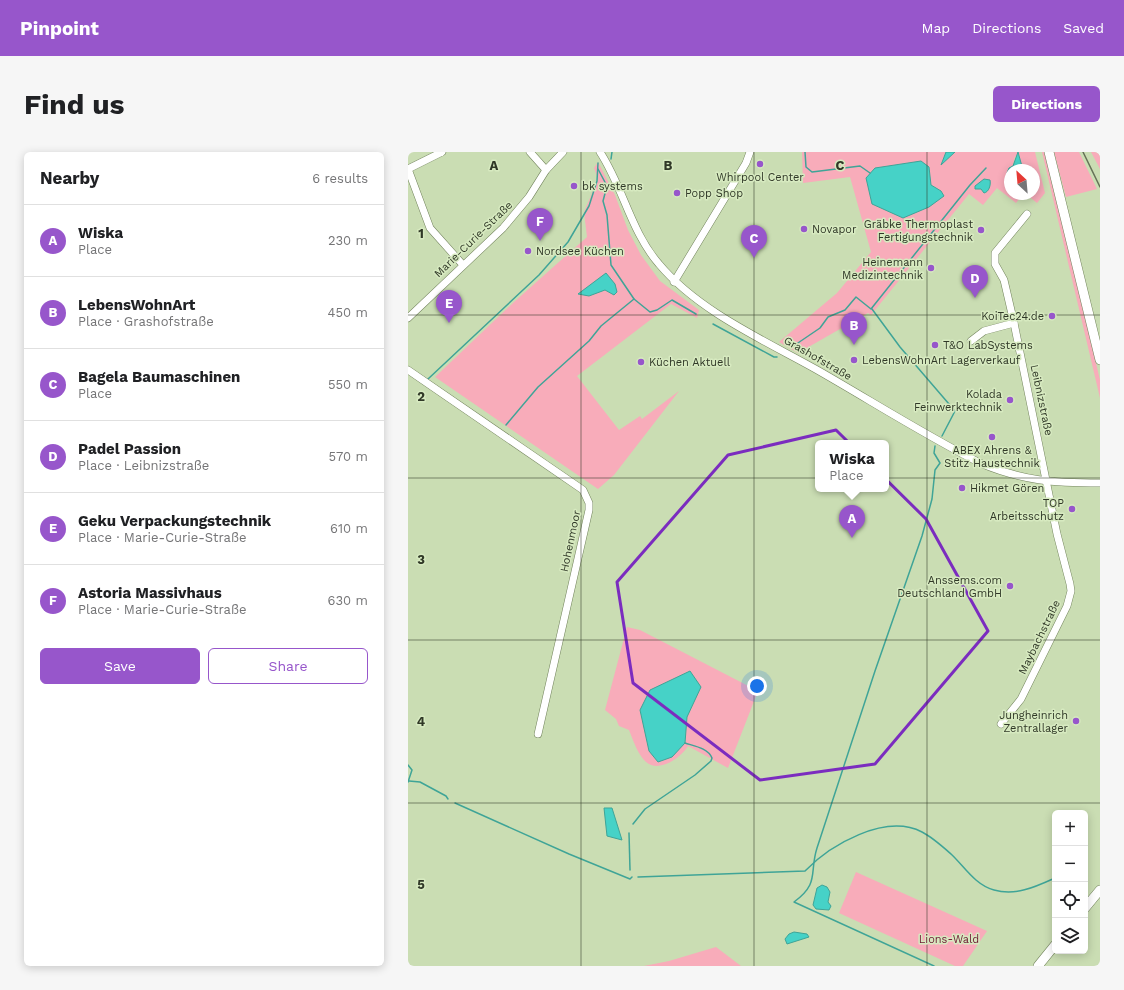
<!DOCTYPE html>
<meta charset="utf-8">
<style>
body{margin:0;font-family:"Work Sans",sans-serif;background:#f6f6f6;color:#202124}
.controls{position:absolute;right:12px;bottom:12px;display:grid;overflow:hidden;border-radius:6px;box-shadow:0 2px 10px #0003}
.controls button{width:36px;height:36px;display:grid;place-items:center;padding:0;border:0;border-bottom:1px solid #e0e0e0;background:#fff;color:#202124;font:20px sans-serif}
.compass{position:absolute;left:596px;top:12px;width:36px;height:36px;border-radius:50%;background:#fff;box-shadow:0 2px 10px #0003;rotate:334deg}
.you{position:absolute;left:349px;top:534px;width:14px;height:14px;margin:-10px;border:3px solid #fff;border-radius:50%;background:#1a73e8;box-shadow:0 0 0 6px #1a73e833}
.badge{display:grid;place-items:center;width:26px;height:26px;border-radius:50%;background:#9756cb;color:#fff;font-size:13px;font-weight:700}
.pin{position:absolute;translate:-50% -33px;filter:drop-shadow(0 1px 2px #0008)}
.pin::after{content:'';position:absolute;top:21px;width:14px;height:12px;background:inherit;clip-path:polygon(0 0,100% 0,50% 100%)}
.popup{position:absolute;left:407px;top:288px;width:74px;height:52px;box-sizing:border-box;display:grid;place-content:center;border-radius:6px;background:#fff;filter:drop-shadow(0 1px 3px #0005);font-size:13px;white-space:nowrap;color:#757577}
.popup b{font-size:15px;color:#202124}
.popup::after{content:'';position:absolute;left:50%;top:100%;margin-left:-8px;border:8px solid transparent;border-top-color:#fff}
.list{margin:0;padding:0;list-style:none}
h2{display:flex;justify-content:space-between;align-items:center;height:52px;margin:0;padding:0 16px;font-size:17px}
h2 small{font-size:13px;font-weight:400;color:#757577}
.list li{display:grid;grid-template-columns:26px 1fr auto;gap:12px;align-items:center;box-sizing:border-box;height:72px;padding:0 16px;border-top:1px solid #e0e0e0}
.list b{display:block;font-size:15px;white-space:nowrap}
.list p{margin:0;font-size:13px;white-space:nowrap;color:#757577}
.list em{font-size:13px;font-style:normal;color:#757577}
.actions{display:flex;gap:8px;padding:12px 16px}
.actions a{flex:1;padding:9px 0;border:1px solid #9756cb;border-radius:6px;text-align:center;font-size:14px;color:#9756cb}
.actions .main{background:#9756cb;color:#fff}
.icon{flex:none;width:22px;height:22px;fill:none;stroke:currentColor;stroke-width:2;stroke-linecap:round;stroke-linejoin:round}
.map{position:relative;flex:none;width:692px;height:814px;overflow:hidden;border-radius:6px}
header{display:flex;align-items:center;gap:24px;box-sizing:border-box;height:56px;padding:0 20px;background:#9756cb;color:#fff}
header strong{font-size:19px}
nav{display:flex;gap:22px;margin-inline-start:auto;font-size:14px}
.intro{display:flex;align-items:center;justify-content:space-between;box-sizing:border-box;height:96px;padding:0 24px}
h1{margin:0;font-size:28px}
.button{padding:10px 18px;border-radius:6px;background:#9756cb;color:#fff;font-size:14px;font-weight:700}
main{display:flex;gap:24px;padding:0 24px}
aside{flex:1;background:#fff;border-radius:6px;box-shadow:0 2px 10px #0003}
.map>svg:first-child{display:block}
</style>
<header>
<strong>Pinpoint</strong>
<nav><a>Map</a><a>Directions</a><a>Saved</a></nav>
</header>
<div class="intro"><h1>Find us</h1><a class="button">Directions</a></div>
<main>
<aside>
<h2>Nearby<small>6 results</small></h2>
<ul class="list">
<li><span class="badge">A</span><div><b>Wiska</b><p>Place</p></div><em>230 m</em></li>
<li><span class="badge">B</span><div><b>LebensWohnArt</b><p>Place · Grashofstraße</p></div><em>450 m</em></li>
<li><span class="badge">C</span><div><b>Bagela Baumaschinen</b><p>Place</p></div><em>550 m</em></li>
<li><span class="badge">D</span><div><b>Padel Passion</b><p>Place · Leibnizstraße</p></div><em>570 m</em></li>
<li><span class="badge">E</span><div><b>Geku Verpackungstechnik</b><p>Place · Marie-Curie-Straße</p></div><em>610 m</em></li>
<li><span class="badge">F</span><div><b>Astoria Massivhaus</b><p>Place · Marie-Curie-Straße</p></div><em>630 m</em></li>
</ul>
<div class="actions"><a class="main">Save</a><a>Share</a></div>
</aside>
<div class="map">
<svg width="692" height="814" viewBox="0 0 692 814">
<rect width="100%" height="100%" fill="#caddb3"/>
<g fill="#f8acba" fill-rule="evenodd">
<path d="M 394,0 L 627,0 L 637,41 L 629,51 L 618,42 L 626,42 L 626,18 L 615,18 L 607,4 L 605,14 L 599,21 L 602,27 L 602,42 L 615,42 L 608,51 L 589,36 L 575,53 L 561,42 L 463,163 L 460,161 L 390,201 L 371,190 L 429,141 L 463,100 L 442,25 L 395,31 ZM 521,15 L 523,33 L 533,39 L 536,44 L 467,16 ZM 571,32 L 583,32 L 578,41 L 567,34 Z"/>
<path d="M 634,0 L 638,0 L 692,228 L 692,246 Z"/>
<path d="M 646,0 L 671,0 L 689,37 L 658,45 Z"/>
<path d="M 683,0 L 692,0 L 692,17 Z"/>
<path d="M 190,10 L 207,43 L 220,78 L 233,103 L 252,129 L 291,158 L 289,166 L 263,152 L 169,224 L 211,278 L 232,264 L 234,267 L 271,239 L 206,323 L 190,337 L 27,225 L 106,150 L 179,85 L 176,60 L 190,27 L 186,16 Z"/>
<path d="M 219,475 L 232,478 L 350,539 L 320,616 L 280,594 C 273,606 249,623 236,608 C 229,600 225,588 221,578 L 211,574 L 208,567 L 197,558 ZM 282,519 L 293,535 L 279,565 L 277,591 L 241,599 L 232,558 L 265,527 Z"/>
<path d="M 448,720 L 579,779 L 555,814 L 547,814 L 431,761 Z"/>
<path d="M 308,795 L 333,814 L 236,814 L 261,809 Z"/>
</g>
<g fill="#46d2c7" stroke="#3fa497">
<path d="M 538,0 L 547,0 L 533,13 Z"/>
<path d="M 610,0 L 615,18 L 602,18 L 602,27 L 599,21 L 601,16 L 605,14 Z"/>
<path d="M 513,9 L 521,15 L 523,33 L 533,39 L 536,44 L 521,55 L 495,66 L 464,52 L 458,26 L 467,16 Z"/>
<path d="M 576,27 L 582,28 C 583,33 581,40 576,41 L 573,37 L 567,37 L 567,34 Z"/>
<path d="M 198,121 L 207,132 L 209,140 L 206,143 L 197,138 L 181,144 L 170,142 Z"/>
<path d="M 282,519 L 293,535 L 279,565 L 277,591 L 264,605 L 250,610 L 241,599 L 232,558 L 242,538 Z"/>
<path d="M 196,656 L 204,656 L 214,688 L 199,684 Z"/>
<path d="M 414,733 L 419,735 L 422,740 L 420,750 L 423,754 L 421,758 L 408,757 L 405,753 L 409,736 Z"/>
<path d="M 386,780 L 399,782 L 401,785 L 379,792 L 377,787 L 381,782 Z"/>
</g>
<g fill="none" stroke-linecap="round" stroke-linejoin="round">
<g stroke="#3fa497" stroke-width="1.5">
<path d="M 397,0 L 398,15 L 404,20 L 452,14 L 462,21"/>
<path d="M 203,7 L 204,0"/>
<path d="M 190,17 L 199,34 L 195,49 L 199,63 L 203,113 L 226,147 L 242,160 L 249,158 L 264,148 L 288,162"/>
<path d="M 464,157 L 492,195 L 547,259 L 534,284"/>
<path d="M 305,172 L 366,205 L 369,205"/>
<path d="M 384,195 L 412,176 L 420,165 L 437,158 L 448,145 L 463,157 L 562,33 L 578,16"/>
<path d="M 20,227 L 131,123 L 160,90 L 181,54 L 189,29 L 190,11"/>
<path d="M 98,273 L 130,235 L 181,189 L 193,174 L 226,147"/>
<path d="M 0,613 L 4,618 L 0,630"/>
<path d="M 1,629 L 12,630 L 38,644 L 40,647"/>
<path d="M 47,651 L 161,702 L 222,727 L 224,725"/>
<path d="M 225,672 L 237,657 L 287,623 L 303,609 L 304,606 C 300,596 286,594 277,591"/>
<path d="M 221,681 L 222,718"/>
<path d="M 230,725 L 397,719 C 422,693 477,661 514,680 C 524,685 534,694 543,702 C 556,714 567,733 586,738 C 608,744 627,735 647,726"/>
<path d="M 526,814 L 386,750 C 412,731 401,721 409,696 L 467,519 L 514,384 L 524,347 L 527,318 L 532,311 L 526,301 L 527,294"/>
</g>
<g stroke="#73845d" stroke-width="8">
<g id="minor">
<path d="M 122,0 L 138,18"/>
<path d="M 192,0 C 215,35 223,80 251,112 C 291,160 358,189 411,219 C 465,250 517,283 572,311 C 615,329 646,331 692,331"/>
<path d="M 0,17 L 22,76 L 55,113"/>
<path d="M 0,17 L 34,0"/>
<path d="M 266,130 L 338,11 L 342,0"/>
<path d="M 0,166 L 95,76 L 121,45 L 138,18 L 155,0"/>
<path d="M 563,189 L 576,179 L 606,171"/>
<path d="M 0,218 L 175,338 L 181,351 L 181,358 L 130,582"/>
<path d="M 593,572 L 613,547 L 659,454 L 663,439 L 662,432 L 649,382 L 606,171 L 596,128 L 587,112 L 587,101 L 619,62"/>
</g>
</g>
<g stroke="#73845d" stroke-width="10">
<g id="major">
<path d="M 641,0 L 692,208"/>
<path d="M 677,756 L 692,738"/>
<path d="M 630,814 L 647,793"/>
</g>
</g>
<use href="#minor" stroke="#fff" stroke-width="7"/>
<use href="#major" stroke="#fff" stroke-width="9"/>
<path stroke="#667258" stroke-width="1.5" d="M 675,0 L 692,35"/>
</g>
<path fill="none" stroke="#7b2cbf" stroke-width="3" stroke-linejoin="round" d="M 428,278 L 518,367 L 580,479 L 467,612 L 352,628 L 225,531 L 209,430 L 320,303 Z"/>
<path fill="none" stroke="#303827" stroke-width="1" stroke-opacity="0.55" d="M 173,0 L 173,814M 346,0 L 346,814M 519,0 L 519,814M 0,163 L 692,163M 0,326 L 692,326M 0,488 L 692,488M 0,651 L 692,651"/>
<g fill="#9756cb" stroke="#d7eac0" stroke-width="1.5">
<circle cx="352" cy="12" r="4"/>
<circle cx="166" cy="34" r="4"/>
<circle cx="269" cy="41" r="4"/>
<circle cx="396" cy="77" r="4"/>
<circle cx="573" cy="78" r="4"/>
<circle cx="120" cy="99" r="4"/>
<circle cx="523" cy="116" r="4"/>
<circle cx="644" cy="164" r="4"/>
<circle cx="527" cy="193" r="4"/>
<circle cx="446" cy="208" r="4"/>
<circle cx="233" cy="210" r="4"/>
<circle cx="602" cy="248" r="4"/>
<circle cx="584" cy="285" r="4"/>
<circle cx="554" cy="336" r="4"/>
<circle cx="664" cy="357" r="4"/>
<circle cx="602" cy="434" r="4"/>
<circle cx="668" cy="569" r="4"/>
</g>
<g text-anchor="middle" stroke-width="3" stroke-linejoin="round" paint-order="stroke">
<g font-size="11" fill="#303827" stroke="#d7eac0" text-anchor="start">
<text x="352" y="29" text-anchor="middle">Whirpool Center</text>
<text x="174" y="38">bk systems</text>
<text x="277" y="45">Popp Shop</text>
<text x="565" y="76" text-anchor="end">Gräbke Thermoplast<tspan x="565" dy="13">Fertigungstechnik</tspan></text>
<text x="404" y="81">Novapor</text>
<text x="128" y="103">Nordsee Küchen</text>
<text x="515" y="114" text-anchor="end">Heinemann<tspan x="515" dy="13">Medizintechnik</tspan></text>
<text x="636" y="168" text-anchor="end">KoiTec24.de</text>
<text x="535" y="197">T&amp;O LabSystems</text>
<text x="454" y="212">LebensWohnArt Lagerverkauf</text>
<text x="241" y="214">Küchen Aktuell</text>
<text x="594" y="246" text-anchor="end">Kolada<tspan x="594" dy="13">Feinwerktechnik</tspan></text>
<text x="584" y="302" text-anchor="middle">ABEX Ahrens &amp;<tspan x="584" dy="13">Stitz Haustechnik</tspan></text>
<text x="562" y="340">Hikmet Gören</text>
<text x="656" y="355" text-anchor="end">TOP<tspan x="656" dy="13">Arbeitsschutz</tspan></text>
<text x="594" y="432" text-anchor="end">Anssems.com<tspan x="594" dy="13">Deutschland GmbH</tspan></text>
<text x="660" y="567" text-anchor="end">Jungheinrich<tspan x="660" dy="13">Zentrallager</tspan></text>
</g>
<g font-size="11" fill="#303827" stroke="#d7eac0">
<text transform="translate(65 87) rotate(-44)" y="4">Marie-Curie-Straße</text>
<text transform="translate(410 206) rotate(30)" y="4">Grashofstraße</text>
<text transform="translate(634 248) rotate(78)" y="4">Leibnizstraße</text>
<text transform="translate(162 389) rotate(-78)" y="4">Hohenmoor</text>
<text transform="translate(631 485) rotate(-64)" y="4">Maybachstraße</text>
</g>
<g font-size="11" fill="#6d1732" stroke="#d7eac0">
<text x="541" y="791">Lions-Wald</text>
</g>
</g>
<g font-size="13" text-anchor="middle" font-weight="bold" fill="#303827" stroke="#d7eac0" stroke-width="3" stroke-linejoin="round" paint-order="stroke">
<text x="86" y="18">A</text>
<text x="260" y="18">B</text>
<text x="432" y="18">C</text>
<text x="13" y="86">1</text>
<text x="13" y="249">2</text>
<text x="13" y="412">3</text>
<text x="13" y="574">4</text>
<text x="13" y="737">5</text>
</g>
</svg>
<div class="controls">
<button>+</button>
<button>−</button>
<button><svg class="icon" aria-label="locate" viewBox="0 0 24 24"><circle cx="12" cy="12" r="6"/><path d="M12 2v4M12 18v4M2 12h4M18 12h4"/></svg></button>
<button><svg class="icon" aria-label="layers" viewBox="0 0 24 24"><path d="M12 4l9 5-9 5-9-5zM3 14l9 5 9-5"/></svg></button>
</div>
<svg class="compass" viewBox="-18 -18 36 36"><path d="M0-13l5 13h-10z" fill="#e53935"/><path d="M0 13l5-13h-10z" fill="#757577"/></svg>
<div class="you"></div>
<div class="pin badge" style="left:444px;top:386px">A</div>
<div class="popup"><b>Wiska</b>Place</div>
<div class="pin badge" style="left:446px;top:193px">B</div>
<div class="pin badge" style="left:346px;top:106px">C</div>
<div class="pin badge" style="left:567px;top:146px">D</div>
<div class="pin badge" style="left:41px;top:171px">E</div>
<div class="pin badge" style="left:132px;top:89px">F</div>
</div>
</main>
